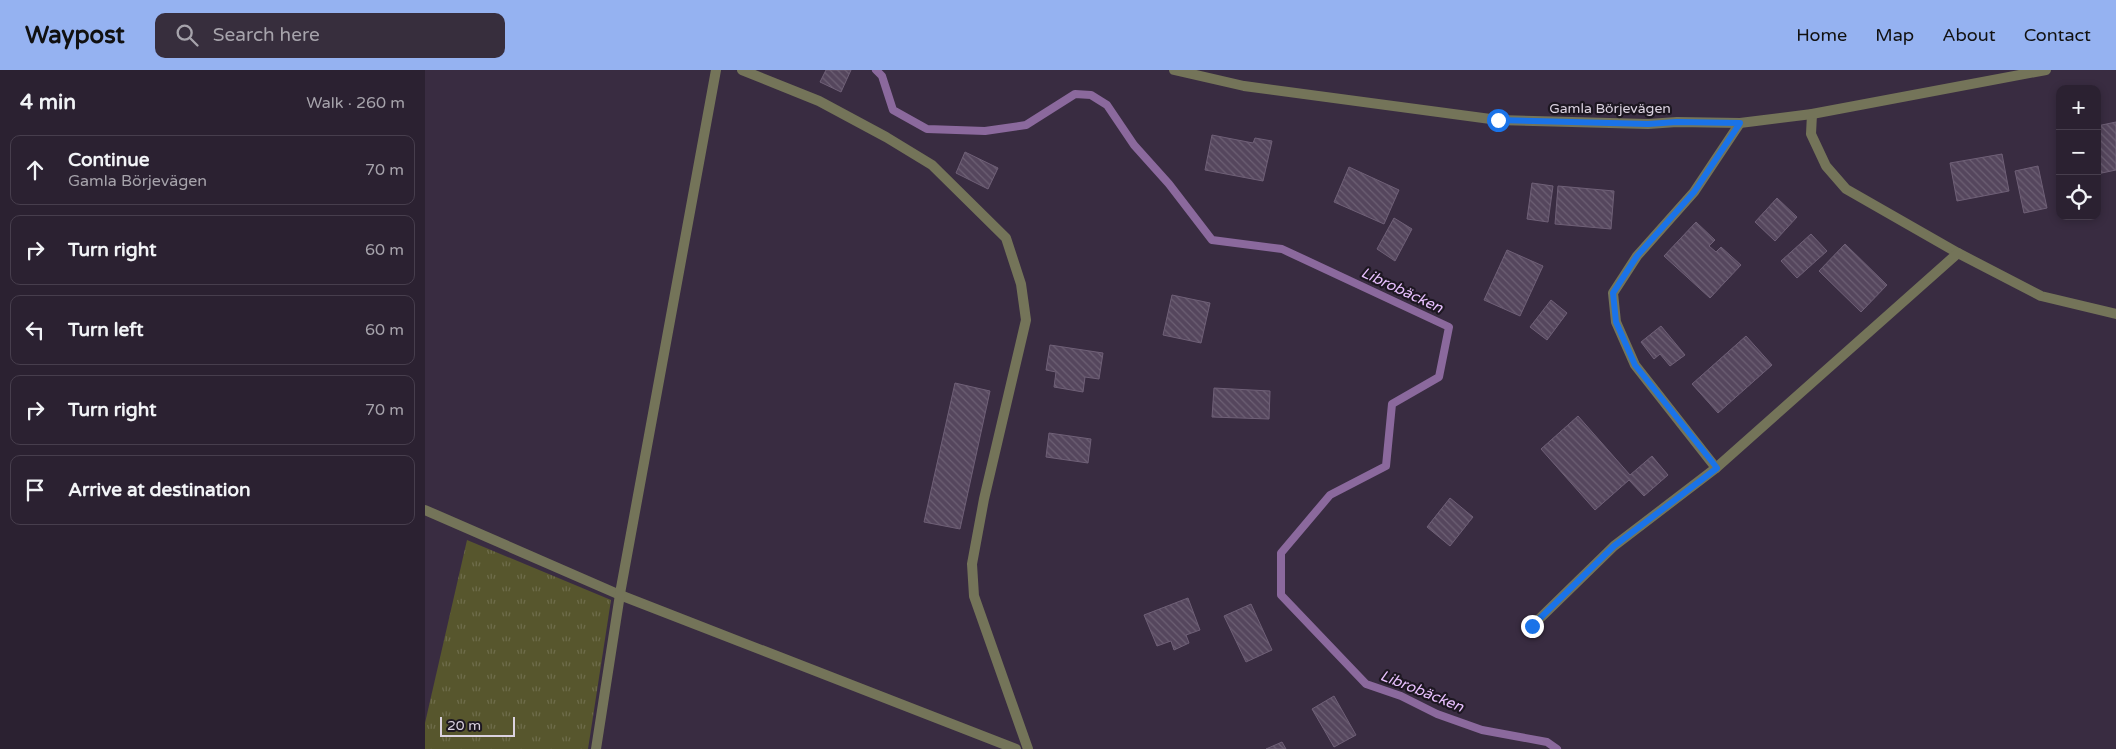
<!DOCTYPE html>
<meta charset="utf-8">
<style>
body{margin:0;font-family:"Varela Round",sans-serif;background:#372e3d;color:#f1f3f6}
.controls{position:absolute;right:15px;top:15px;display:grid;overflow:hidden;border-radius:10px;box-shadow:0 2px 8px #0003}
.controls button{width:45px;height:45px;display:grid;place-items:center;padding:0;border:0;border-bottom:1px solid #473e4d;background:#2b2131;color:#f1f3f6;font:25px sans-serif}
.scale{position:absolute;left:15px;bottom:12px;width:75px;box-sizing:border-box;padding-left:5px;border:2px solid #dbd2e0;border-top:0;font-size:14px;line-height:18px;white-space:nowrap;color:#dbd2e0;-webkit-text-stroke:4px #1d1721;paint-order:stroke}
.stop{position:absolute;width:15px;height:15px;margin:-11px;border:4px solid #1a73e8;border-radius:50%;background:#fff}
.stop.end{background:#1a73e8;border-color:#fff;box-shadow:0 1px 5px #0008}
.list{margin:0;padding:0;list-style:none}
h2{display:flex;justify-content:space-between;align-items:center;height:65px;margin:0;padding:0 20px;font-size:21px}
h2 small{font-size:16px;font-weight:400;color:#a6a3ab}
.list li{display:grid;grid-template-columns:32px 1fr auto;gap:15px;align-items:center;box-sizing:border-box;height:70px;margin:0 10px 10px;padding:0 10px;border:1px solid #473e4d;border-radius:10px}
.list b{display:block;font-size:19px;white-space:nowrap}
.list p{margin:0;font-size:16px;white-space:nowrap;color:#a6a3ab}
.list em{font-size:16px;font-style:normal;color:#a6a3ab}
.icon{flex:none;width:28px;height:28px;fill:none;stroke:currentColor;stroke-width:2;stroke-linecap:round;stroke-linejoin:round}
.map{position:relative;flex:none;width:1691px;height:679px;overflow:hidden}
header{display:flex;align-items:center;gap:30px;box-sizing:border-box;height:70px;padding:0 25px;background:#95b2f1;color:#111}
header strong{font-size:24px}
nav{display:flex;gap:28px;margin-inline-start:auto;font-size:18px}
.search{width:350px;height:45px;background:#372e3d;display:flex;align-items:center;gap:12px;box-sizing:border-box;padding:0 18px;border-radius:10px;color:#a6a3ab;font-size:19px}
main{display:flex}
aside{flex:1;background:#2b2131}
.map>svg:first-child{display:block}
</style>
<header>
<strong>Waypost</strong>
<div class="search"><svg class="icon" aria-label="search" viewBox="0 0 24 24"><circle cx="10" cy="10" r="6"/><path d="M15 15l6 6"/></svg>Search here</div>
<nav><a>Home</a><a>Map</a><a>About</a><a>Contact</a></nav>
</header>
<main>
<aside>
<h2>4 min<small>Walk · 260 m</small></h2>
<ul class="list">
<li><svg class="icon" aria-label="ahead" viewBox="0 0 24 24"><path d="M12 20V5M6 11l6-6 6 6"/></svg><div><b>Continue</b><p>Gamla Börjevägen</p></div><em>70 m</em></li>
<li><svg class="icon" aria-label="right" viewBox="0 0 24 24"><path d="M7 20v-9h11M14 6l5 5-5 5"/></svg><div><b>Turn right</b></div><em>60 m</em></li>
<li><svg class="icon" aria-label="left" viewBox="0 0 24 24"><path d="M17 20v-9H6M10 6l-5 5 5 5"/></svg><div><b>Turn left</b></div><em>60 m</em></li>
<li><svg class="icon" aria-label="right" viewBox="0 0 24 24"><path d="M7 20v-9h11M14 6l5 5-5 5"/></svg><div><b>Turn right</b></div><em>70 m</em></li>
<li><svg class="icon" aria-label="arrive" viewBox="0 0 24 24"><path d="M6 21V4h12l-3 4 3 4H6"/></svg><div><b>Arrive at destination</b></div></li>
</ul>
</aside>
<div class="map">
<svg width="1691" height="679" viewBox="0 0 1691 679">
<defs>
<pattern id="grass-tufts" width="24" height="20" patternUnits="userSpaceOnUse" patternTransform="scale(1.25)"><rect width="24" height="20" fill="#57562d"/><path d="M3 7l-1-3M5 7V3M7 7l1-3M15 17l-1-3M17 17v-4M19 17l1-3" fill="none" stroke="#6f6d4b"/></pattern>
<pattern id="building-back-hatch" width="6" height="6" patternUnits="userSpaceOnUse" patternTransform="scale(1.25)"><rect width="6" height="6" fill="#55465d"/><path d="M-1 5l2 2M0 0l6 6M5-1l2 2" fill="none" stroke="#6d6074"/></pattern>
</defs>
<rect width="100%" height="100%" fill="#392c41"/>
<path fill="url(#grass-tufts)" d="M 42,470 L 186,530 L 163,679 L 0,679 L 0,653 Z"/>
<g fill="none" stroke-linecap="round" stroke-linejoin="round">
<path stroke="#8b699d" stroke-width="8" d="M 451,0 L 457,6 L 468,40 L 502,59 L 560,61 L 601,55 L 650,24 L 666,25 L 682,35 L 709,75 L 744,114 L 787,170 L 857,179 L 1024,257 L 1014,307 L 967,334 L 961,396 L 905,425 L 856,483 L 856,525 L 941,614 L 976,626 L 1012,644 L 1057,660 L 1122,672 L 1132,679"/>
</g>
<g fill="url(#building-back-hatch)" stroke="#6f6077">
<path d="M 401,0 L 426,0 L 416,22 L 395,12 Z"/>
<path d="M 1691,52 L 1691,100 L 1672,104 L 1672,56 Z"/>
<path d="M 787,65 L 828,73 L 830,68 L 847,71 L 838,111 L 780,100 Z"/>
<path d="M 540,82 L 573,98 L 563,119 L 531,103 Z"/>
<path d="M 1577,84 L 1584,121 L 1532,131 L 1525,93 Z"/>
<path d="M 1613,96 L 1622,138 L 1599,143 L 1590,101 Z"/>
<path d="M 924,97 L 974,120 L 959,154 L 909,132 Z"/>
<path d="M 1107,113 L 1128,116 L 1123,152 L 1102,149 Z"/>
<path d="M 1133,116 L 1189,121 L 1186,159 L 1130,154 Z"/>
<path d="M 1352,128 L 1372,147 L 1350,171 L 1330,152 Z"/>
<path d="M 969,148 L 987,159 L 970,191 L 952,179 Z"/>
<path d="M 1271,152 L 1290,170 L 1284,176 L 1291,182 L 1296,177 L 1316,195 L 1285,228 L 1239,186 Z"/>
<path d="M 1386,164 L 1402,181 L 1372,208 L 1356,191 Z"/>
<path d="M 1420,174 L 1462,215 L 1436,242 L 1394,201 Z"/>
<path d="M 1082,180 L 1118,196 L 1095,246 L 1059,230 Z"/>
<path d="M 747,225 L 785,233 L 776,273 L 738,265 Z"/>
<path d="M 1126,230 L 1142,243 L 1122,270 L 1105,257 Z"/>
<path d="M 1236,256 L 1260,285 L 1245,296 L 1235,284 L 1229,289 L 1216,272 Z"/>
<path d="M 1321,266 L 1347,295 L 1293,343 L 1267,314 Z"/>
<path d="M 625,275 L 678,283 L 674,309 L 660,307 L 658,322 L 629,317 L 631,302 L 621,300 Z"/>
<path d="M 530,313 L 565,321 L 535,459 L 499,452 Z"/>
<path d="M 789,318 L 845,321 L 844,349 L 787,347 Z"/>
<path d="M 1153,346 L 1205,405 L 1227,386 L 1243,405 L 1219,426 L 1204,410 L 1170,440 L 1116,379 Z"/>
<path d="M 624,363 L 666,369 L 663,393 L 621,387 Z"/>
<path d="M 1025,428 L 1048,447 L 1025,476 L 1002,457 Z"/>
<path d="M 763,528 L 775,560 L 761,565 L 764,573 L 749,580 L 746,571 L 732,576 L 719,545 Z"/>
<path d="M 826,534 L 847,580 L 821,592 L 799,546 Z"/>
<path d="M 909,626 L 931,665 L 909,677 L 887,639 Z"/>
<path d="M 857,672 L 861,679 L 841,679 Z"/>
</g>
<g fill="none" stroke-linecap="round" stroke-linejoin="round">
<g stroke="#747459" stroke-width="10">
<path d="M 317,0 L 394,31 L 461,67 L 507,95 L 581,168 L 596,214 L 601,250 L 559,429 L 547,494 L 549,526 L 603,679"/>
<path d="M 1387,44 L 1386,64 L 1401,96 L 1421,119 L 1533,183 L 1616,226 L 1691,244"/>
<path d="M 1291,398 L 1210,295 L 1191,252 L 1188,223 L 1212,186 L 1269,122 L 1315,53"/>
<path d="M 0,440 L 195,525 L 591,679"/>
<path d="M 1107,556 L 1189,476 L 1291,398 L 1533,183"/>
</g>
<g stroke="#747459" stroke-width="10">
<path d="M 749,0 L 819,16 L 1073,50 L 1223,54 L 1252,52 L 1315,53 L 1387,44 L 1621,0"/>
<path d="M 171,679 L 196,518 L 291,0"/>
</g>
</g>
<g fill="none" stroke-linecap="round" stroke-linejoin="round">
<path stroke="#1a73e8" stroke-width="6" d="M 1073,50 L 1223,54 L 1252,52 L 1315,53 L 1269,122 L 1212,186 L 1188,223 L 1191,252 L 1210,295 L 1292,398 L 1189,476 L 1107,556"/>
</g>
<g text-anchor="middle" stroke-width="4.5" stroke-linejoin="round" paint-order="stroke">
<g font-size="14" fill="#dbd2e0" stroke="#1d1721">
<text x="1185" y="43">Gamla Börjevägen</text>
</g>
<g font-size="15" font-style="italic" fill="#e7bffd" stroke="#1d1721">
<text transform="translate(977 220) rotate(25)" y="5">Librobäcken</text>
<text transform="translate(997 621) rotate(22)" y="5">Librobäcken</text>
</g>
</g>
</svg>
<div class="controls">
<button>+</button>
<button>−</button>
<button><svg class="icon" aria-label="locate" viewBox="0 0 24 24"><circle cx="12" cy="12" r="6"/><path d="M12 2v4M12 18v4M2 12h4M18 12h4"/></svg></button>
</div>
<div class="scale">20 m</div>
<div class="stop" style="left:1073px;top:50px"></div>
<div class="stop end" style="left:1107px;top:556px"></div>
</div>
</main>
